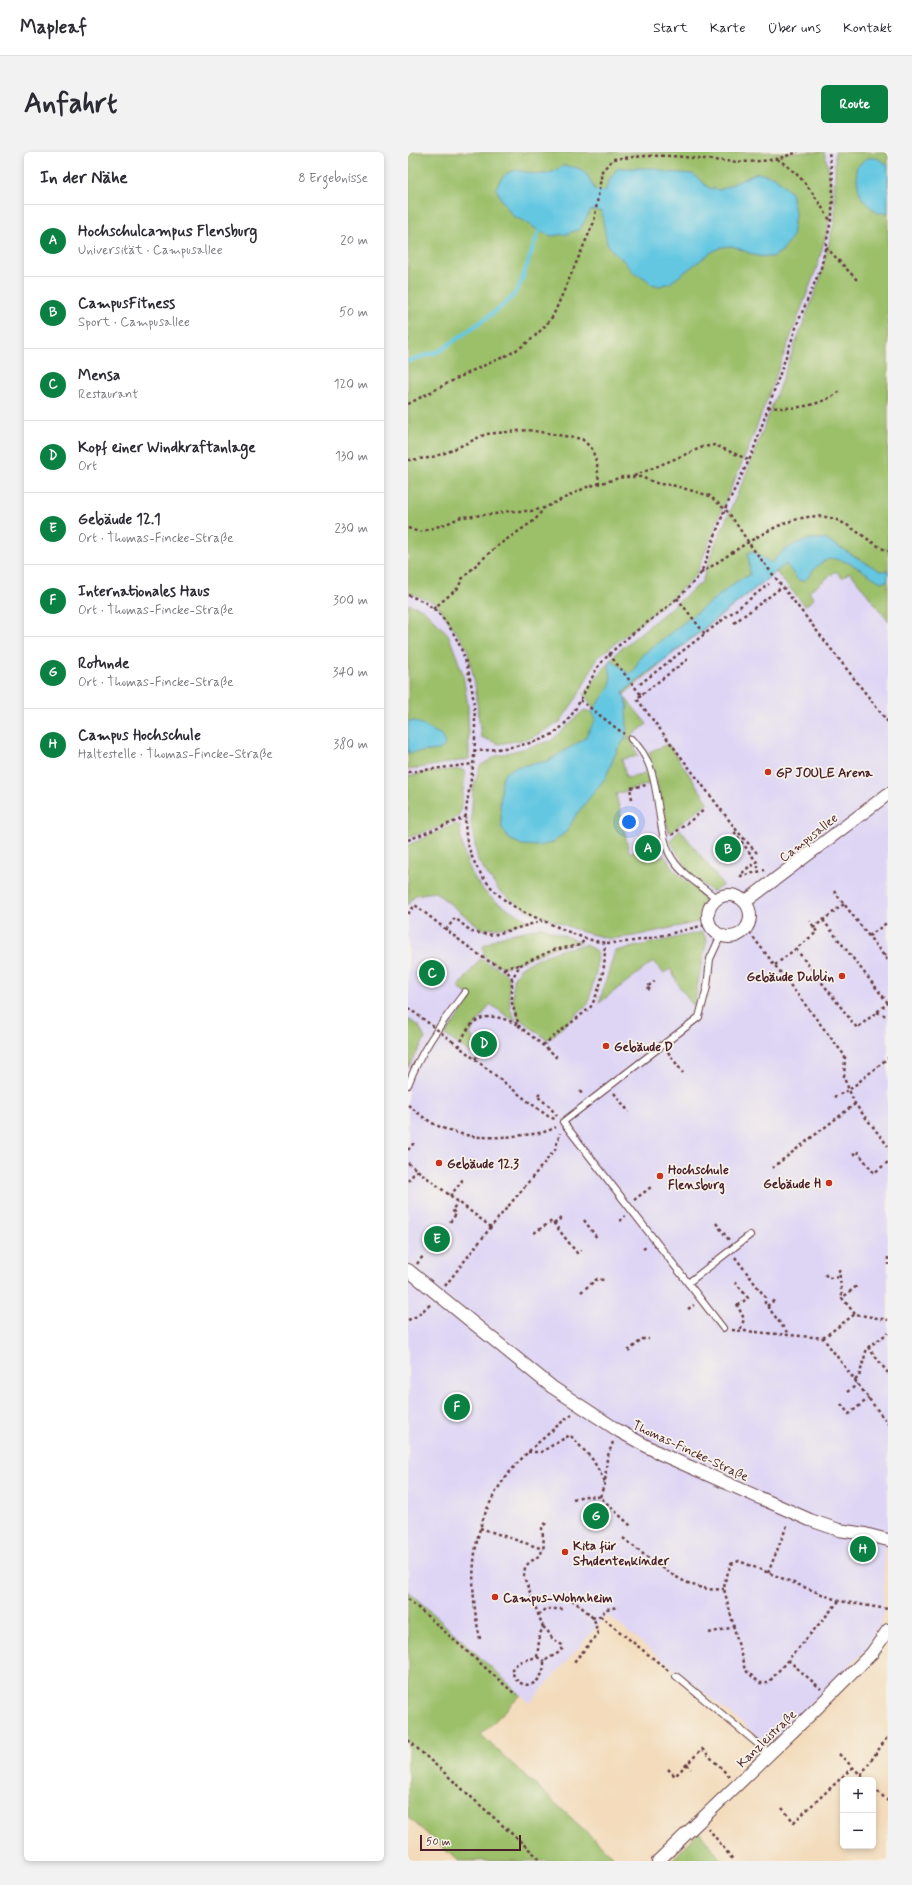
<!DOCTYPE html>
<html lang="de">
<meta charset="utf-8">
<style>
body{margin:0;font-family:Mynerve,sans-serif;background:#f2f2f3;color:#2b2b33}
.controls{position:absolute;right:12px;bottom:12px;display:grid;overflow:hidden;border-radius:6px;box-shadow:0 2px 6px #0003}
.controls button{width:36px;height:36px;display:grid;place-items:center;padding:0;border:0;border-bottom:1px solid #e1e1e2;background:#fff;color:#2b2b33;font:20px sans-serif}
.scale{position:absolute;left:12px;bottom:10px;width:101px;box-sizing:border-box;padding-left:4px;border:2px solid #4a1f2b;border-top:0;font-size:11px;line-height:14px;white-space:nowrap;color:#4a1f2b;-webkit-text-stroke:3px #f7f3e8;paint-order:stroke}
.you{position:absolute;left:221px;top:670px;width:14px;height:14px;margin:-10px;border:3px solid #fff;border-radius:50%;background:#1a73e8;box-shadow:0 0 0 6px #1a73e833}
.badge{display:grid;place-items:center;width:26px;height:26px;border-radius:50%;background:#0b8043;color:#fff;font-size:13px;font-weight:700}
.pin{position:absolute;translate:-50% -50%;border:2px solid #fff;box-shadow:0 1px 4px #0006}
.list{margin:0;padding:0;list-style:none}
h2{display:flex;justify-content:space-between;align-items:center;height:52px;margin:0;padding:0 16px;font-size:17px}
h2 small{font-size:13px;font-weight:400;color:#7c7c81}
.list li{display:grid;grid-template-columns:26px 1fr auto;gap:12px;align-items:center;box-sizing:border-box;height:72px;padding:0 16px;border-top:1px solid #e1e1e2}
.list b{display:block;font-size:15px;white-space:nowrap}
.list p{margin:0;font-size:13px;white-space:nowrap;color:#7c7c81}
.list em{font-size:13px;font-style:normal;color:#7c7c81}
.map{position:relative;flex:none;width:480px;height:1709px;overflow:hidden;border-radius:6px}
header{display:flex;align-items:center;gap:24px;box-sizing:border-box;height:56px;padding:0 20px;background:#fff;border-bottom:1px solid #e1e1e2}
header strong{font-size:19px}
nav{display:flex;gap:22px;margin-inline-start:auto;font-size:14px}
.intro{display:flex;align-items:center;justify-content:space-between;box-sizing:border-box;height:96px;padding:0 24px}
h1{margin:0;font-size:28px}
.button{padding:10px 18px;border-radius:6px;background:#0b8043;color:#fff;font-size:14px;font-weight:700}
main{display:flex;gap:24px;padding:0 24px}
aside{flex:1;background:#fff;border-radius:6px;box-shadow:0 2px 6px #0003}
.map>svg:first-child{display:block}
</style>
<header>
<strong>Mapleaf</strong>
<nav><a>Start</a><a>Karte</a><a>Über uns</a><a>Kontakt</a></nav>
</header>
<div class="intro"><h1>Anfahrt</h1><a class="button">Route</a></div>
<main>
<aside>
<h2>In der Nähe<small>8 Ergebnisse</small></h2>
<ul class="list">
<li><span class="badge">A</span><div><b>Hochschulcampus Flensburg</b><p>Universität · Campusallee</p></div><em>20 m</em></li>
<li><span class="badge">B</span><div><b>CampusFitness</b><p>Sport · Campusallee</p></div><em>50 m</em></li>
<li><span class="badge">C</span><div><b>Mensa</b><p>Restaurant</p></div><em>120 m</em></li>
<li><span class="badge">D</span><div><b>Kopf einer Windkraftanlage</b><p>Ort</p></div><em>130 m</em></li>
<li><span class="badge">E</span><div><b>Gebäude 12.1</b><p>Ort · Thomas-Fincke-Straße</p></div><em>230 m</em></li>
<li><span class="badge">F</span><div><b>Internationales Haus</b><p>Ort · Thomas-Fincke-Straße</p></div><em>300 m</em></li>
<li><span class="badge">G</span><div><b>Rotunde</b><p>Ort · Thomas-Fincke-Straße</p></div><em>340 m</em></li>
<li><span class="badge">H</span><div><b>Campus Hochschule</b><p>Haltestelle · Thomas-Fincke-Straße</p></div><em>380 m</em></li>
</ul>
</aside>
<div class="map">
<svg width="480" height="1709" viewBox="0 0 480 1709">
<rect width="100%" height="100%" fill="#f7f3e8"/>
<filter id="ink" filterUnits="userSpaceOnUse"><feTurbulence type="fractalNoise" baseFrequency=".025" numOctaves="2"/><feDisplacementMap in="SourceGraphic" scale="8" xChannelSelector="R" yChannelSelector="G"/><feConvolveMatrix kernelMatrix="1 2 1 2 8 2 1 2 1" color-interpolation-filters="sRGB"/></filter>
<filter id="wash" filterUnits="userSpaceOnUse"><feTurbulence type="fractalNoise" baseFrequency=".012" numOctaves="4" result="noise"/><feDisplacementMap in="SourceGraphic" scale="16" xChannelSelector="R" yChannelSelector="G"/><feGaussianBlur stdDeviation="0.9" result="paint"/><feColorMatrix in="noise" values="0 0 0 0 0 0 0 0 0 0 0 0 0 0 0 0 0 1.4 0 .05"/><feComposite in="paint" operator="in"/></filter>
<g filter="url(#wash)">
<rect width="100%" height="100%" fill="#f3dbbb"/>
<path fill="#ded5f5" d="M 0,0 L 480,0 L 480,1392 L 476,1396 L 475,1465 L 472,1475 L 458,1498 L 361,1593 L 199,1463 L 122,1551 L 0,1439 Z"/>
<g fill="#9cc06a" stroke="#73704a">
<path d="M 0,0 L 416,0 L 421,18 L 425,47 L 418,83 L 409,115 L 341,295 L 317,350 L 288,423 L 266,444 L 189,506 L 171,542 L 152,570 L 123,586 L 91,592 L 73,585 L 67,532 L 59,496 L 29,452 L 0,440 Z"/>
<path d="M 427,0 L 480,0 L 480,469 L 442,420 L 434,426 L 428,419 L 401,440 L 406,447 L 397,454 L 368,420 L 263,503 L 215,543 L 239,572 L 226,582 L 223,587 L 230,604 L 214,607 L 218,626 L 234,623 L 237,619 L 241,632 L 208,642 L 221,700 L 233,699 L 237,708 L 257,704 L 265,717 L 298,746 L 292,756 L 290,770 L 226,784 L 202,787 L 175,780 L 119,758 L 92,740 L 70,709 L 63,672 L 65,636 L 72,614 L 88,604 L 143,589 L 176,558 L 184,560 L 217,587 L 223,587 L 186,557 L 176,542 L 207,502 L 294,430 L 305,397 L 339,320 L 412,127 L 427,66 L 427,32 L 425,30 L 427,31 Z"/>
<path d="M 0,452 L 15,457 L 40,482 L 55,522 L 60,555 L 61,607 L 57,608 L 0,618 Z"/>
<path d="M 260,592 L 300,650 L 261,681 L 241,600 Z"/>
<path d="M 53,617 L 57,620 L 57,625 L 52,661 C 43,674 15,680 0,686 L 0,624 L 29,619 Z"/>
<path d="M 47,672 L 52,674 C 53,699 62,726 81,744 C 92,754 108,761 121,769 L 100,775 L 74,777 L 27,740 L 7,743 L 0,753 L 0,693 Z"/>
<path d="M 272,677 L 315,733 L 304,740 L 281,720 L 262,689 Z"/>
<path d="M 133,775 L 173,790 L 148,795 L 99,815 L 88,813 L 75,804 L 76,801 L 75,794 L 91,785 Z"/>
<path d="M 294,780 L 299,788 L 293,814 L 286,855 L 271,834 L 263,817 L 255,821 L 246,809 L 191,851 L 207,799 Z"/>
<path d="M 177,793 L 189,799 L 188,820 L 180,852 L 140,888 L 110,866 L 105,851 L 105,827 L 112,816 L 125,808 L 155,797 Z"/>
<path d="M 72,807 L 95,819 L 101,825 L 102,856 L 109,871 L 82,852 L 62,882 L 71,895 L 65,903 L 37,883 L 64,845 L 50,836 Z"/>
<path d="M 0,867 L 11,874 L 17,887 L 0,916 Z"/>
<path d="M 0,1439 L 113,1543 L 73,1583 L 210,1709 L 50,1709 L 0,1665 Z"/>
<path d="M 291,1680 L 315,1709 L 263,1709 Z"/>
</g>
<g fill="#64c7e2" stroke="#577386">
<path d="M 458,6 L 469,6 L 480,13 L 480,61 L 470,61 C 449,44 451,43 448,16 Z"/>
<path d="M 155,14 C 177,15 178,20 187,38 L 197,39 L 203,25 L 210,16 L 246,16 L 258,20 L 285,22 L 301,36 L 312,38 L 349,21 L 367,25 L 383,40 L 387,61 L 384,85 L 374,99 L 365,105 L 349,104 L 324,94 L 314,95 L 302,101 L 262,131 L 252,134 L 243,132 L 237,126 L 227,122 L 214,107 L 207,102 L 199,91 L 193,59 L 183,58 L 172,77 L 159,82 L 143,84 L 131,79 L 118,70 L 105,64 L 93,47 L 88,36 C 103,6 114,24 137,22 C 144,21 150,17 155,14 Z"/>
<path d="M 403,387 L 417,387 L 472,419 L 480,419 L 480,429 L 473,430 C 458,422 432,400 416,409 C 408,413 403,423 396,429 L 390,428 L 378,412 L 215,540 L 220,555 L 218,561 L 219,575 L 217,587 L 209,598 L 198,625 L 168,663 L 159,679 L 144,691 L 131,694 L 114,693 L 101,687 L 94,676 L 92,652 L 94,627 L 97,621 L 107,615 L 140,609 L 176,587 L 188,567 L 184,560 C 198,537 208,539 200,510 L 204,508 L 221,522 L 226,518 L 233,504 L 329,429 L 342,423 L 340,401 L 345,399 L 363,411 C 376,397 384,392 403,387 Z"/>
<path d="M 0,569 L 7,569 L 35,584 L 37,593 L 32,598 L 0,601 Z"/>
</g>
<g fill="none" stroke-linecap="round" stroke-linejoin="round">
<path stroke="#64c7e2" stroke-width="4" d="M 0,209 L 32,199 L 92,156 L 104,145 L 112,133 L 131,79"/>
</g>
</g>
<g filter="url(#ink)">
<g fill="none" stroke-linecap="round" stroke-linejoin="round">
<g stroke="#633b41" stroke-width="8">
<g id="lane">
<path d="M 223,587 C 256,616 245,664 261,701 C 271,722 292,732 309,747"/>
<path d="M 313,783 L 302,807 L 299,835 L 291,865 L 155,970 L 315,1176"/>
<path d="M 0,933 C 14,896 33,872 57,840"/>
<path d="M 280,1131 L 342,1083"/>
<path d="M 268,1524 L 362,1602"/>
</g>
</g>
<g stroke="#633b41" stroke-width="14">
<g id="street">
<circle cx="321" cy="764" r="21"/>
<path d="M 337,750 L 480,642"/>
<path d="M 0,1118 L 144,1235 L 211,1279 L 253,1302 L 402,1368 L 431,1378 L 457,1382 L 480,1388"/>
<path d="M 250,1709 L 404,1561 L 464,1501 L 480,1478"/>
</g>
</g>
<g stroke="#633b41" stroke-width="2.5" stroke-dasharray="3 3" stroke-linecap="butt">
<path d="M 369,7 C 396,24 407,44 423,70"/>
<path d="M 418,95 L 450,129"/>
<path d="M 0,252 C 23,240 45,228 68,217 C 103,202 121,195 145,164 L 186,70 L 194,19 L 205,7 C 224,5 243,3 263,4 C 296,6 327,13 361,8 C 371,7 381,3 390,0"/>
<path d="M 360,255 C 388,258 412,254 434,238"/>
<path d="M 0,308 L 21,306 L 40,300 L 78,282 L 120,278 L 174,287 L 184,297 L 189,312 L 191,331"/>
<path d="M 226,324 L 295,295 L 307,293 L 341,308"/>
<path d="M 0,376 L 11,380 L 38,372 L 53,365 L 87,362 L 101,359 L 123,359 L 135,356"/>
<path d="M 293,421 C 329,399 391,347 433,370 C 450,378 463,392 480,399"/>
<path d="M 0,443 C 7,446 16,449 22,454 C 66,488 71,563 65,614 C 62,638 54,665 59,689 C 68,727 95,753 129,766 C 149,774 170,786 192,790 C 219,795 273,778 302,772"/>
<path d="M 269,446 L 297,482"/>
<path d="M 25,457 L 50,436 L 54,427 L 67,414 L 89,394 L 127,368 L 136,356 L 179,335 L 215,325 L 233,325 L 251,332 L 264,333 L 302,344 L 321,361 L 345,397 L 480,570"/>
<path d="M 326,471 L 374,435"/>
<path d="M 201,502 L 233,543 L 280,507"/>
<path d="M 232,532 L 361,432"/>
<path d="M 233,543 L 229,547 L 330,680"/>
<path d="M 172,548 L 216,582"/>
<path d="M 66,599 C 87,598 129,593 146,581 C 163,570 173,547 182,529 C 186,523 188,516 193,511 C 223,477 266,457 293,421 L 317,357 L 344,302 L 390,170 L 413,116 L 424,63 L 425,30 L 421,0"/>
<path d="M 0,620 L 65,612"/>
<path d="M 224,647 L 222,636 L 239,633"/>
<path d="M 264,683 L 296,658"/>
<path d="M 232,684 L 236,702 L 251,699"/>
<path d="M 0,688 L 58,665"/>
<path d="M 349,701 L 330,680 L 327,681 L 351,713 L 350,715 L 343,713 L 332,723 L 333,724 L 357,718"/>
<path d="M 426,739 L 480,809"/>
<path d="M 0,762 L 7,753 C 30,771 53,790 77,807 C 87,813 98,815 104,826"/>
<path d="M 415,768 L 480,851"/>
<path d="M 338,776 L 437,904 L 436,926 L 447,952 L 480,994"/>
<path d="M 405,776 L 436,752"/>
<path d="M 38,778 L 47,766 L 64,780 L 85,783 L 134,769"/>
<path d="M 461,784 L 480,770"/>
<path d="M 388,797 L 449,876 L 480,851"/>
<path d="M 476,804 L 480,801"/>
<path d="M 367,813 L 409,780 L 402,769"/>
<path d="M 96,816 L 111,813"/>
<path d="M 242,838 L 239,835 L 247,829"/>
<path d="M 0,856 L 14,866"/>
<path d="M 469,860 L 480,865"/>
<path d="M 44,889 L 117,947 L 141,965 L 147,967"/>
<path d="M 234,890 L 238,895"/>
<path d="M 135,893 L 182,856 C 193,837 199,811 196,790"/>
<path d="M 51,895 C 63,861 81,859 111,873"/>
<path d="M 260,900 L 275,921"/>
<path d="M 147,906 L 148,904 L 111,874 L 104,851 L 104,827 L 112,813 L 145,798 L 172,793 L 178,786"/>
<path d="M 67,907 L 84,885"/>
<path d="M 172,939 L 175,944"/>
<path d="M 132,941 L 129,944 L 141,954 L 149,964"/>
<path d="M 206,941 L 221,960"/>
<path d="M 426,945 L 441,938 L 480,906"/>
<path d="M 0,953 C 9,960 18,968 28,973 C 56,987 85,987 115,983 C 126,982 138,981 148,975"/>
<path d="M 0,998 L 5,992 L 8,994"/>
<path d="M 445,1003 L 449,999 L 466,1021 L 480,1010"/>
<path d="M 0,1011 L 83,1075"/>
<path d="M 364,1016 L 447,952"/>
<path d="M 0,1029 L 9,1018"/>
<path d="M 42,1044 L 54,1029 L 53,1027"/>
<path d="M 226,1048 L 243,1035"/>
<path d="M 176,1068 L 189,1086"/>
<path d="M 212,1069 L 217,1064"/>
<path d="M 42,1070 L 48,1062 L 44,1058 L 50,1050"/>
<path d="M 308,1071 L 321,1088"/>
<path d="M 146,1072 L 153,1066"/>
<path d="M 126,1081 L 144,1069 L 169,1101 L 173,1098"/>
<path d="M 235,1097 L 240,1094"/>
<path d="M 327,1105 L 357,1145 L 357,1151 L 381,1183"/>
<path d="M 480,1105 L 480,1113"/>
<path d="M 9,1112 L 15,1104"/>
<path d="M 431,1117 L 434,1146"/>
<path d="M 417,1122 L 420,1126 L 432,1125"/>
<path d="M 327,1132 L 328,1131 L 340,1146 L 330,1153"/>
<path d="M 37,1134 L 83,1075 L 147,998 L 152,981"/>
<path d="M 173,1140 L 189,1127 L 196,1128"/>
<path d="M 329,1152 L 336,1167 L 332,1179"/>
<path d="M 359,1154 L 368,1147"/>
<path d="M 280,1157 L 286,1153"/>
<path d="M 447,1162 L 434,1146 L 450,1133"/>
<path d="M 0,1168 L 7,1165 L 23,1152"/>
<path d="M 324,1178 L 415,1186 L 480,1272"/>
<path d="M 415,1186 L 447,1162 L 480,1168"/>
<path d="M 460,1195 L 480,1221"/>
<path d="M 220,1199 L 235,1187 L 241,1187"/>
<path d="M 447,1228 L 451,1225 L 459,1196 L 480,1181"/>
<path d="M 439,1240 L 450,1232"/>
<path d="M 433,1252 L 441,1262 L 461,1246"/>
<path d="M 120,1300 L 133,1300 L 162,1283 L 185,1308 L 197,1330"/>
<path d="M 192,1345 L 197,1330 L 199,1306 L 205,1290"/>
<path d="M 165,1347 L 176,1344 L 192,1345 L 224,1375"/>
<path d="M 72,1376 L 135,1397"/>
<path d="M 215,1386 C 238,1404 271,1433 300,1437 C 305,1438 311,1437 316,1437"/>
<path d="M 360,1421 L 380,1371"/>
<path d="M 0,1447 L 108,1543"/>
<path d="M 164,1448 C 170,1453 184,1462 187,1470 C 189,1475 187,1477 190,1482 L 165,1511"/>
<path d="M 431,1449 L 360,1531 L 352,1531 L 337,1518 L 316,1437 L 317,1429 L 323,1412 L 331,1409 L 431,1449 L 480,1457"/>
<path d="M 130,1463 L 137,1457 L 156,1457"/>
<path d="M 192,1464 L 261,1519"/>
<path d="M 184,1466 L 192,1464 L 198,1457 L 211,1455"/>
<path d="M 135,1475 L 139,1478 L 144,1486 L 154,1493 L 155,1496 L 150,1501 L 136,1509 C 137,1529 119,1542 106,1525 L 104,1517 L 111,1510 L 129,1505 L 132,1482 Z"/>
<path d="M 135,1475 L 116,1425 C 115,1406 130,1411 135,1397 C 137,1391 134,1382 134,1375 L 138,1371"/>
<path d="M 301,1481 L 326,1475"/>
<path d="M 72,1487 C 62,1442 61,1391 83,1349 C 94,1326 112,1307 131,1290 C 142,1281 152,1270 164,1263"/>
<path d="M 129,1505 L 136,1509"/>
<path d="M 380,1508 L 413,1537"/>
<path d="M 0,1588 L 134,1709"/>
<path d="M 431,1602 L 458,1628"/>
<path d="M 279,1612 L 283,1617"/>
<path d="M 260,1617 L 267,1624 L 294,1597 L 321,1624"/>
<path d="M 453,1623 L 480,1584"/>
<path d="M 465,1635 L 480,1649"/>
<path d="M 374,1656 L 386,1670 L 445,1615"/>
<path d="M 300,1676 L 326,1709"/>
</g>
<use href="#lane" stroke="#fff" stroke-width="6"/>
<use href="#street" stroke="#fff" stroke-width="12"/>
<path stroke="#633b41" stroke-width="2.5" stroke-dasharray="3 3" stroke-linecap="butt" d="M 14,866 L 44,889"/>
</g>
</g>
<g fill="#c8321e" stroke="#f7f3e8" stroke-width="1.5">
<circle cx="360" cy="620" r="4"/>
<circle cx="434" cy="824" r="4"/>
<circle cx="198" cy="894" r="4"/>
<circle cx="31" cy="1011" r="4"/>
<circle cx="252" cy="1024" r="4"/>
<circle cx="421" cy="1031" r="4"/>
<circle cx="157" cy="1400" r="4"/>
<circle cx="87" cy="1445" r="4"/>
</g>
<g text-anchor="middle" stroke-width="3.5" stroke-linejoin="round" paint-order="stroke">
<g font-size="13" font-weight="bold" fill="#4a1f2b" stroke="#f7f3e8" text-anchor="start">
<text x="368" y="625">GP JOULE Arena</text>
<text x="426" y="829" text-anchor="end">Gebäude Dublin</text>
<text x="206" y="899">Gebäude D</text>
<text x="39" y="1016">Gebäude 12.3</text>
<text x="260" y="1022">Hochschule<tspan x="260" dy="15">Flensburg</tspan></text>
<text x="413" y="1036" text-anchor="end">Gebäude H</text>
<text x="165" y="1398">Kita für<tspan x="165" dy="15">Studentenkinder</tspan></text>
<text x="95" y="1450">Campus-Wohnheim</text>
</g>
<g font-size="13" fill="#4a1f2b" stroke="#f7f3e8">
<text transform="translate(400 685) rotate(-38)" y="5">Campusallee</text>
<text transform="translate(283 1298) rotate(25)" y="5">Thomas-Fincke-Straße</text>
<text transform="translate(358 1586) rotate(-44)" y="5">Kanzleistraße</text>
</g>
</g>
</svg>
<div class="controls">
<button>+</button>
<button>−</button>
</div>
<div class="scale">50 m</div>
<div class="you"></div>
<div class="pin badge" style="left:240px;top:696px">A</div>
<div class="pin badge" style="left:320px;top:697px">B</div>
<div class="pin badge" style="left:24px;top:821px">C</div>
<div class="pin badge" style="left:76px;top:892px">D</div>
<div class="pin badge" style="left:29px;top:1087px">E</div>
<div class="pin badge" style="left:49px;top:1255px">F</div>
<div class="pin badge" style="left:188px;top:1364px">G</div>
<div class="pin badge" style="left:455px;top:1397px">H</div>
</div>
</main>
